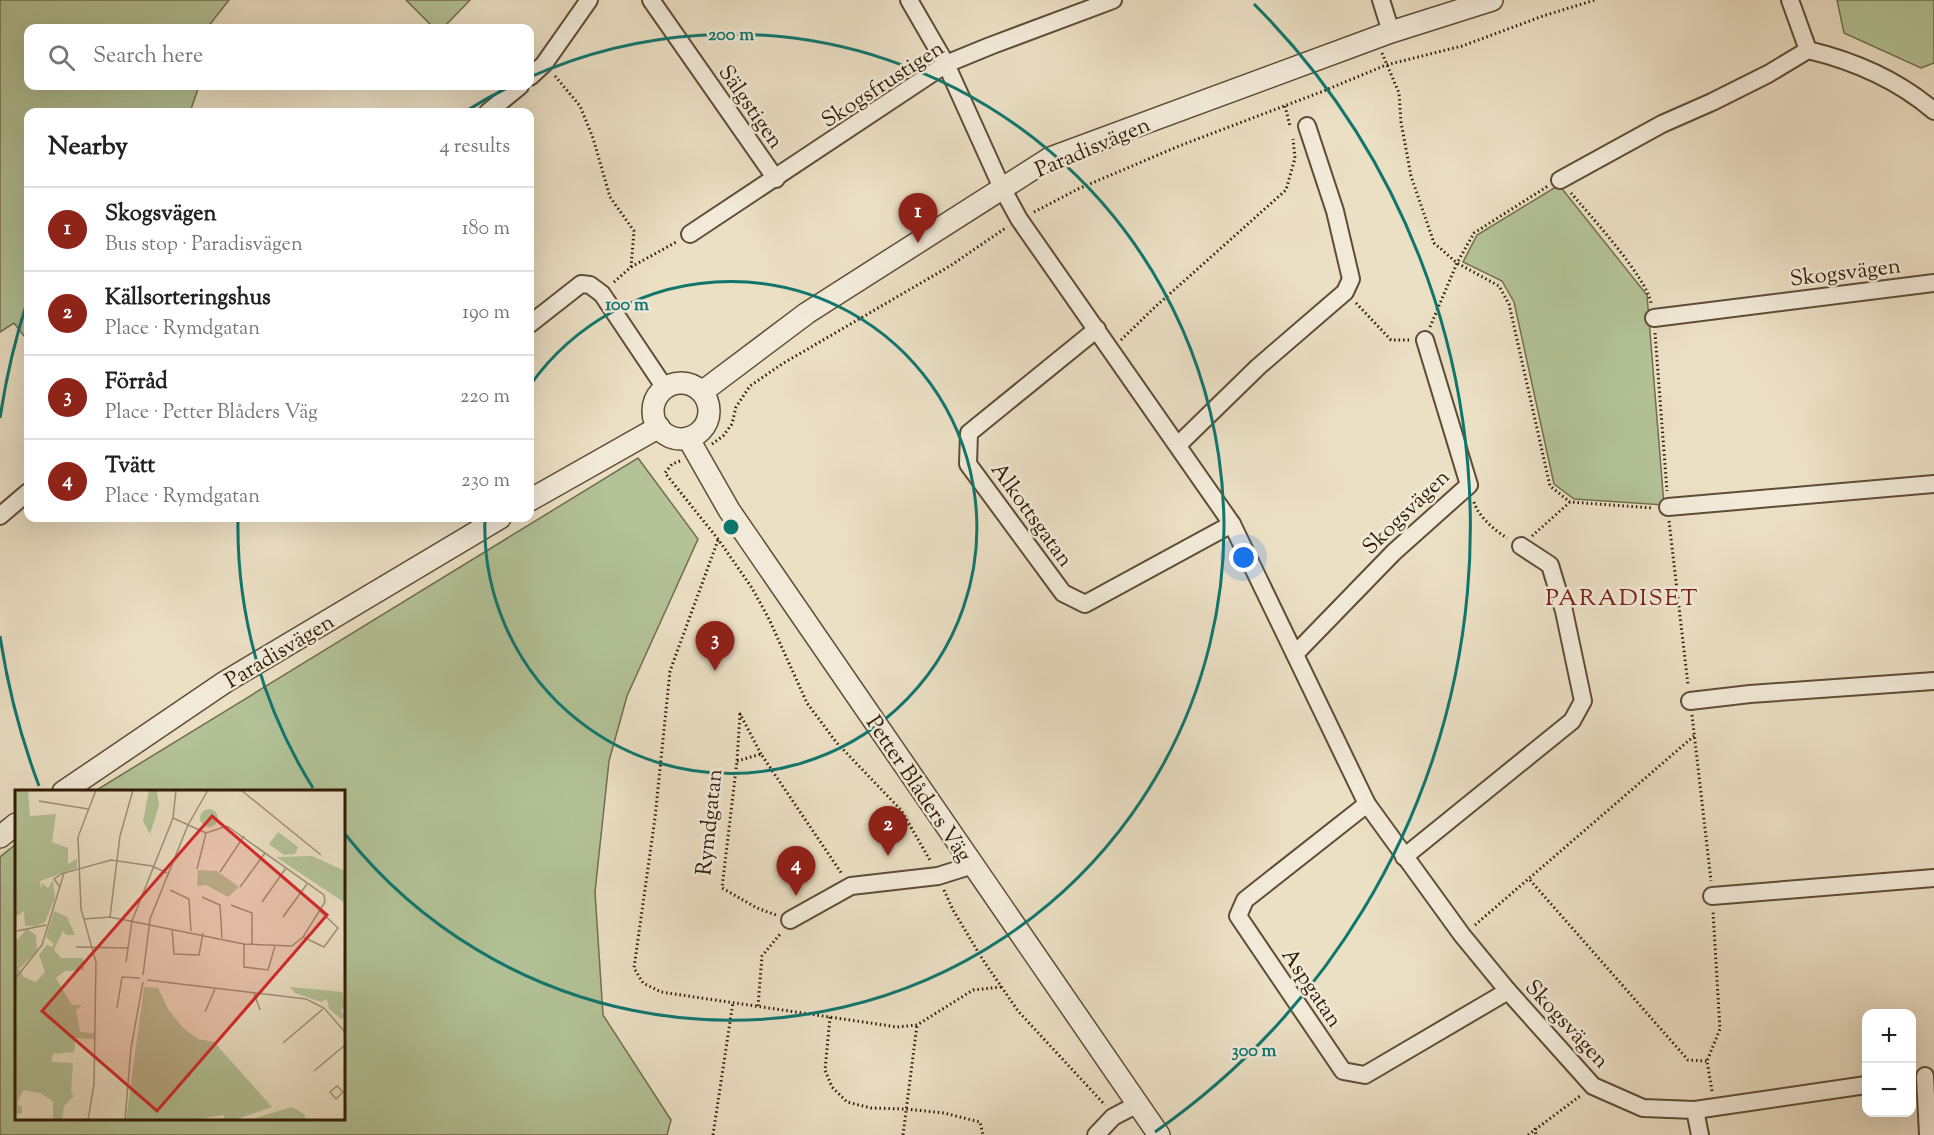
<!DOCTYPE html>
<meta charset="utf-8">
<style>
body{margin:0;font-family:"Sorts Mill Goudy",serif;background:#f6f6f6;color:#222}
.controls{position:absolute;right:18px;bottom:18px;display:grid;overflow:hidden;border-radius:12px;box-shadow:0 6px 24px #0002}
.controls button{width:54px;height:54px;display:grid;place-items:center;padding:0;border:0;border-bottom:2px solid #e0e0e0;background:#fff;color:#222;font:30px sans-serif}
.you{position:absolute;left:1244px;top:558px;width:21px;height:21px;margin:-15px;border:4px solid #fff;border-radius:50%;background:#1a73e8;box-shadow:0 0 0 9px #1a73e833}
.badge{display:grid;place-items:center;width:39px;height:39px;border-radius:50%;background:#8f2418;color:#fff;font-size:20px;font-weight:700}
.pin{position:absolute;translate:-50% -50px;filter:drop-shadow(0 2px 3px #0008)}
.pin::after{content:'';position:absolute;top:32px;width:21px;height:18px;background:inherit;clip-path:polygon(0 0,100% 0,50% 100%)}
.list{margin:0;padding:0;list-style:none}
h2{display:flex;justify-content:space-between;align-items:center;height:78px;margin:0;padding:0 24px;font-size:26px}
h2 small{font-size:20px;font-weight:400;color:#767676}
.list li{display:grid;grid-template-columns:39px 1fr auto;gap:18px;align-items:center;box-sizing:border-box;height:84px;padding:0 24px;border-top:2px solid #e0e0e0}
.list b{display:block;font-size:22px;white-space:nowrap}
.list p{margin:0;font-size:20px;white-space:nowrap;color:#767676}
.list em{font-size:20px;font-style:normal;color:#767676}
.icon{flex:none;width:33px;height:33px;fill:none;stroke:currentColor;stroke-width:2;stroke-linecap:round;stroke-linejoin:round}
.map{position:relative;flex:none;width:1934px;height:1135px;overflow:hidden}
.search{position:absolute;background:#fff;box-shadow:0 6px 24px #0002;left:24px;top:24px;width:510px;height:66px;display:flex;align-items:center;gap:15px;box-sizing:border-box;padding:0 21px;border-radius:12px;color:#767676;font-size:22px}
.panel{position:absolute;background:#fff;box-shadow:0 6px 24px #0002;left:24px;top:108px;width:510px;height:414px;border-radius:12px}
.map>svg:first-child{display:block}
</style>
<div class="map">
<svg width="1934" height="1135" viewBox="0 0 1934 1135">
<rect width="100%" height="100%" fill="#ebdfc4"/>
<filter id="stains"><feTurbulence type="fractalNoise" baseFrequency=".00333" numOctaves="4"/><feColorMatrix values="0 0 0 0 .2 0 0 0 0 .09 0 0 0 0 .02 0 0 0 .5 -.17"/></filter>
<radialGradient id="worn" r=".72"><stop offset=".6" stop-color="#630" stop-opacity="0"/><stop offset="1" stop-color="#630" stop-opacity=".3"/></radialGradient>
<g fill="#b3c297" stroke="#726f4e" stroke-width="1.5">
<path d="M 0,0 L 229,0 L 207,28 L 28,28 L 28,86 L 199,86 L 190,112 L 28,112 L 28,341 L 14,323 L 0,332 Z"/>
<path d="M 406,0 L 470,0 L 443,28 L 434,28 Z"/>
<path d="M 1837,0 L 1934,0 L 1934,63 L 1921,68 L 1844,33 Z"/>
<path d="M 1559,185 L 1647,295 L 1664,505 L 1574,499 L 1554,484 L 1514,302 L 1502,281 L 1463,262 L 1477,235 Z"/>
<path d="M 638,458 L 698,539 L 627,696 L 609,761 L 595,892 L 603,1015 L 671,1120 L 667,1135 L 0,1135 L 0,857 L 16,844 L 16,1118 L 344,1118 L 344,792 L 95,791 Z"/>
</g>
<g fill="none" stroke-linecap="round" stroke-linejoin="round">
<g stroke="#5f4d35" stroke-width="20">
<g id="minor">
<path d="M 651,0 L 776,179"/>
<path d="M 909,0 L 946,64 L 1002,188 L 1019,219 L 1232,524 L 1367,804 L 1462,935 L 1508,991 L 1593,1086 L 1643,1108 L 1695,1110 L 1866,1085"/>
<path d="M 1381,0 L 1391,32"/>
<path d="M 1790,0 L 1808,50"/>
<path d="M 530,77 L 544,64 L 589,0"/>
<path d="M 488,112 L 520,86"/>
<path d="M 1560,180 L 1662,124 L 1712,102 L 1768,74 L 1808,50 C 1854,61 1898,80 1934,111"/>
<path d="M 690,234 L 946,64 L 990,46 L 1113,0"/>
<path d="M 1654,318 L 1934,283"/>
<path d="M 530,324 L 581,284 L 590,285 L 602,294 L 665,388"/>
<path d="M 1097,329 L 969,433 L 968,464 L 1063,593 L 1085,604 L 1232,524"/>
<path d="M 1178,445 L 1258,367 L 1345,292 L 1351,279 L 1335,211 L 1307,126"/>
<path d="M 1668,507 L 1934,484"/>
<path d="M 0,516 L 28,492"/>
<path d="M 1295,654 L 1394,552 L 1469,485 L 1425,340"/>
<path d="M 1690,701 L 1750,694 L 1934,681"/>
<path d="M 1367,804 L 1245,900 L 1238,916 L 1343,1071 L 1365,1075 L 1508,991"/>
<path d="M 1404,857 L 1572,721 L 1583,701 L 1564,611 L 1550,565 L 1521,546"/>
<path d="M 1712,896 L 1934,878"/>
<path d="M 790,920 L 851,886 L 938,876 L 973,865"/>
<path d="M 1925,1076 L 1928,1135"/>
<path d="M 1695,1110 L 1700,1135"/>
<path d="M 1096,1135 L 1113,1117 L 1138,1104"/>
</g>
</g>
<g stroke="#5f4d35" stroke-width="24">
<g id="tertiary">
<circle cx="681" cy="411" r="28"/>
<path d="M 702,392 L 807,313 L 1050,158 L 1391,32 L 1492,0"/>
<path d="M 688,438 L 729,510 L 1159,1135"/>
<path d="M 530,500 L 659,427"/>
<path d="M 63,792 L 225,682 L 500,518"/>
<path d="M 0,837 L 16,824"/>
</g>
</g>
<g stroke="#301c05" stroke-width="3" stroke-dasharray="1.5 3" stroke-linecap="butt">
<path d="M 1382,53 L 1399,93 L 1401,122 L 1411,176 L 1434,243 L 1457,263 L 1499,286 L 1509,304 L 1550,486 L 1570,502"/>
<path d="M 555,76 L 580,106 L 593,138 L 610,197 L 634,231 L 631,267 L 613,283"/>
<path d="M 1285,106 L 1290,126"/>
<path d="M 1571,193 C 1589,214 1647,278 1651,303"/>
<path d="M 1034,212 L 1078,189 L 1179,146 L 1321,92 L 1386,65 L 1462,46 L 1543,16 L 1595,0"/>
<path d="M 631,267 L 678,241"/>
<path d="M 1356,303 L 1391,340 L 1411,340"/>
<path d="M 1430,327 L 1457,263 L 1474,233 L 1548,186"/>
<path d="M 1655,333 L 1667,491"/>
<path d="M 1121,340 L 1155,307 L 1286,190 L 1295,158 L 1293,139"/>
<path d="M 712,444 L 723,436 L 732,424 L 736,407 L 750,386 L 782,364 L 950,266 L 1007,227"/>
<path d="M 680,461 L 672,464 L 665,473 L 718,539 L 752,588 L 769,619 L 807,703 L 836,742 L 901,810 L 931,862"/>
<path d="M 1474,502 C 1478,516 1494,530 1507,538"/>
<path d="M 1669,521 L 1688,685"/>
<path d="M 1532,536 L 1570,502 L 1653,508"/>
<path d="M 718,540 L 670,671 L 655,818 L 634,968 L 643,983 L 661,992 L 897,1027 L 917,1025 L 973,990 L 1001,987"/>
<path d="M 1692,715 L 1711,881"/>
<path d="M 761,754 L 740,714 L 737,761 L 722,888 L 757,908 L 776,915"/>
<path d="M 737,761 L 761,754 L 842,874"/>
<path d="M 1530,880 L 1688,1060 L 1707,1061"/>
<path d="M 944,890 L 953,910 L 983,960 L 1018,1011 L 1105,1105"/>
<path d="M 1475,925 L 1694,736"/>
<path d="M 758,1006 L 762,956 L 781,933"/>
<path d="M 830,1017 L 825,1070 L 832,1087 L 847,1102 L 871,1108 L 906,1109 L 944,1113 L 980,1122 L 983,1135"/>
<path d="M 1712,1091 L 1707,1061 L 1720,1029 L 1713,912"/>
<path d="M 1535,1128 L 1536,1135"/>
<path d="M 713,1135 L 733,1002"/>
<path d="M 903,1135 L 917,1025"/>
<path d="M 1528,1135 L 1580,1096"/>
</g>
<use href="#minor" stroke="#f2ead9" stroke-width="16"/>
<use href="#tertiary" stroke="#f2ead9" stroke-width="21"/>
</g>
<g fill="none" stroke="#0f766e" stroke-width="3">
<path d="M531 384A246 246 0 1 1 485 518"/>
<path d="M313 788A493 493 0 0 1 238 518M466 111A493 493 0 0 1 511 86M530 77A493 493 0 1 1 345 834"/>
<path d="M39 786A739 739 0 0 1 0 636M0 418A739 739 0 0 1 28 299M1254 4A739 739 0 0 1 1155 1132"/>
</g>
<g text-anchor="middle" stroke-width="5" stroke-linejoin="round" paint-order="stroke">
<g font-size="22" fill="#301c05" stroke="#f2ead9">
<text transform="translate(882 83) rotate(-33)" y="8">Skogsfrustigen</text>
<text transform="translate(752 106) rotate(55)" y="8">Sälgstigen</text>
<text transform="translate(1092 146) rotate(-23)" y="8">Paradisvägen</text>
<text transform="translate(1845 271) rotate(-7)" y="8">Skogsvägen</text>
<text transform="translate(1405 511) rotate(-44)" y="8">Skogsvägen</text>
<text transform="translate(1033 514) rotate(54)" y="8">Alkottsgatan</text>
<text transform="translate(279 650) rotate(-31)" y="8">Paradisvägen</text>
<text transform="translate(920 788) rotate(56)" y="8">Petter Blåders Väg</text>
<text transform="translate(708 822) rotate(-84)" y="8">Rymdgatan</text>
<text transform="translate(1313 987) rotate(56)" y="8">Aspgatan</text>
<text transform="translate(1568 1023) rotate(47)" y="8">Skogsvägen</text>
</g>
<g font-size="24" letter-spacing="1.5" fill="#7a1f14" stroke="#f2ead9">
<text x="1622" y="605">PARADISET</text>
</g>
</g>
<g transform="translate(15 790)">
<rect width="330" height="330" fill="#ebdfc4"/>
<path d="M 0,0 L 13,0 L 15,26 L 41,24 L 37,52 L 53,58 L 53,74 L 62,69 L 62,78 L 25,91 L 26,100 L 27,93 L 33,98 L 38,90 L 40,108 L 30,132 L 21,136 L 10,136 L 9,121 L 0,127 ZM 134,0 L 142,0 L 144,16 L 135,44 L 128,31 ZM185 28a9 9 0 1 1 18 0a9 9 0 1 1-18 0ZM 263,42 L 283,57 L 280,64 L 269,65 L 254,54 ZM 297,66 L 330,81 L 330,113 L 261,67 ZM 183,80 L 202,81 L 224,97 L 213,107 L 191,95 L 182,96 ZM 39,121 L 52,127 L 60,145 L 51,145 L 48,141 L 39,160 L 46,168 L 68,168 L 69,180 L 50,181 L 41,188 L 57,215 L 67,215 L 61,220 L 65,242 L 79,243 L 79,249 L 61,248 L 59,262 L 38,264 L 36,272 L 58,273 L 56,303 L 59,306 L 49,316 L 47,330 L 38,328 L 38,311 L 25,303 L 8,300 L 2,314 L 7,317 L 7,323 L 0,325 L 0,152 L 12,139 L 21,145 L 22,161 L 4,179 L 9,187 L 21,192 L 30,182 L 24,165 L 32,155 L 37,157 L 39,154 L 31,147 ZM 129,197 L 143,198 L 153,219 L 169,239 L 183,249 L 199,252 L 257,317 L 219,330 L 210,330 L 208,325 L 177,330 L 111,330 ZM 275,197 L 327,202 L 330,216 L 326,220 L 330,227 L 326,229 L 314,219 L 312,209 L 306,212 L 280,203 ZM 277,317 L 289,324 L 291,330 L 234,330 Z" fill="#b3c297"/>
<path fill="none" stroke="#a09178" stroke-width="1.5" d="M 226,0 L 306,65M 24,11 L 73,19M 158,28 L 191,43M 205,82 L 229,46M 45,97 L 39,89 L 48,83M 225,97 L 250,63M 155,100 L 174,109 L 176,141M 187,107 L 205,115 L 207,148M 247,112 L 271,78M 216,115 L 237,123 L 237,154M 95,127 L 105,46 L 118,0M 268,127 L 292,94M 69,129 L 95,127 L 229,154 L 277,156 L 288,147 L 310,112 L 309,105 L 212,36 L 191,43 L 182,79M 157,139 L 159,164 L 184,165 L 188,143M 2,141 L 31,135M 288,147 L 309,157 L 323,138 L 305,121M 229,154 L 229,177 L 253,180 L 260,156M 61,157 L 113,158M 111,172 L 117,131 L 158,28 L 161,0M 128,185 L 135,129 L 173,35 L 193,0M 0,189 L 27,155 L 49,83 L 96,70 L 137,76 L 152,83M 132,190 L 291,209 L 309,218 L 330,242M 239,203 L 245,220M 102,218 L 107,187 L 125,188M 190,222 L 200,199M 268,253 L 308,219M 299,281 L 330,255M 328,302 L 322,296 L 315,302 L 321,309 L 330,300M 73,330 L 79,294 L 81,172 L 66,119 L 63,47 L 81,0M 110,330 L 116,258 L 128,192"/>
<path fill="#d62828" fill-opacity="0.15" stroke="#d62828" stroke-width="3" d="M 197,26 L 312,125 L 142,321 L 27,221 Z"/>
<rect width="330" height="330" fill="none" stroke="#301c05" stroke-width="3"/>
</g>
<circle cx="731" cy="527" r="9" fill="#0f766e" stroke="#f2ead9" stroke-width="3"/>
<g font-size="18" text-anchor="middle" font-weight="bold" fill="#0f766e" stroke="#f2ead9" stroke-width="5" stroke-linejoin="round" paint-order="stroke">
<text x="731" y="40">200 m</text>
<text x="627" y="310">100 m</text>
<text x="1254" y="1056">300 m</text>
</g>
<rect width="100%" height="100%" filter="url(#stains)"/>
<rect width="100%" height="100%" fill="url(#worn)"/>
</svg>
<div class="controls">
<button>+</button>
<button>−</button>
</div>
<div class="you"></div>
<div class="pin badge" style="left:918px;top:243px">1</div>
<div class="pin badge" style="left:888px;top:856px">2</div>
<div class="pin badge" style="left:715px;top:671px">3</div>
<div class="pin badge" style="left:796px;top:896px">4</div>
<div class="search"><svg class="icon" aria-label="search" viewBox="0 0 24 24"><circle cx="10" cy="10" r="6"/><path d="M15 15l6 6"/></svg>Search here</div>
<section class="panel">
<h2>Nearby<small>4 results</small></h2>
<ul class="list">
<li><span class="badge">1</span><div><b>Skogsvägen</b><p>Bus stop · Paradisvägen</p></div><em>180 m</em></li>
<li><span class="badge">2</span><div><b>Källsorteringshus</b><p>Place · Rymdgatan</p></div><em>190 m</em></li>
<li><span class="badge">3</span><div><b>Förråd</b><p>Place · Petter Blåders Väg</p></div><em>220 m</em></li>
<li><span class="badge">4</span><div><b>Tvätt</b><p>Place · Rymdgatan</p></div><em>230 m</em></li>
</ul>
</section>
</div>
